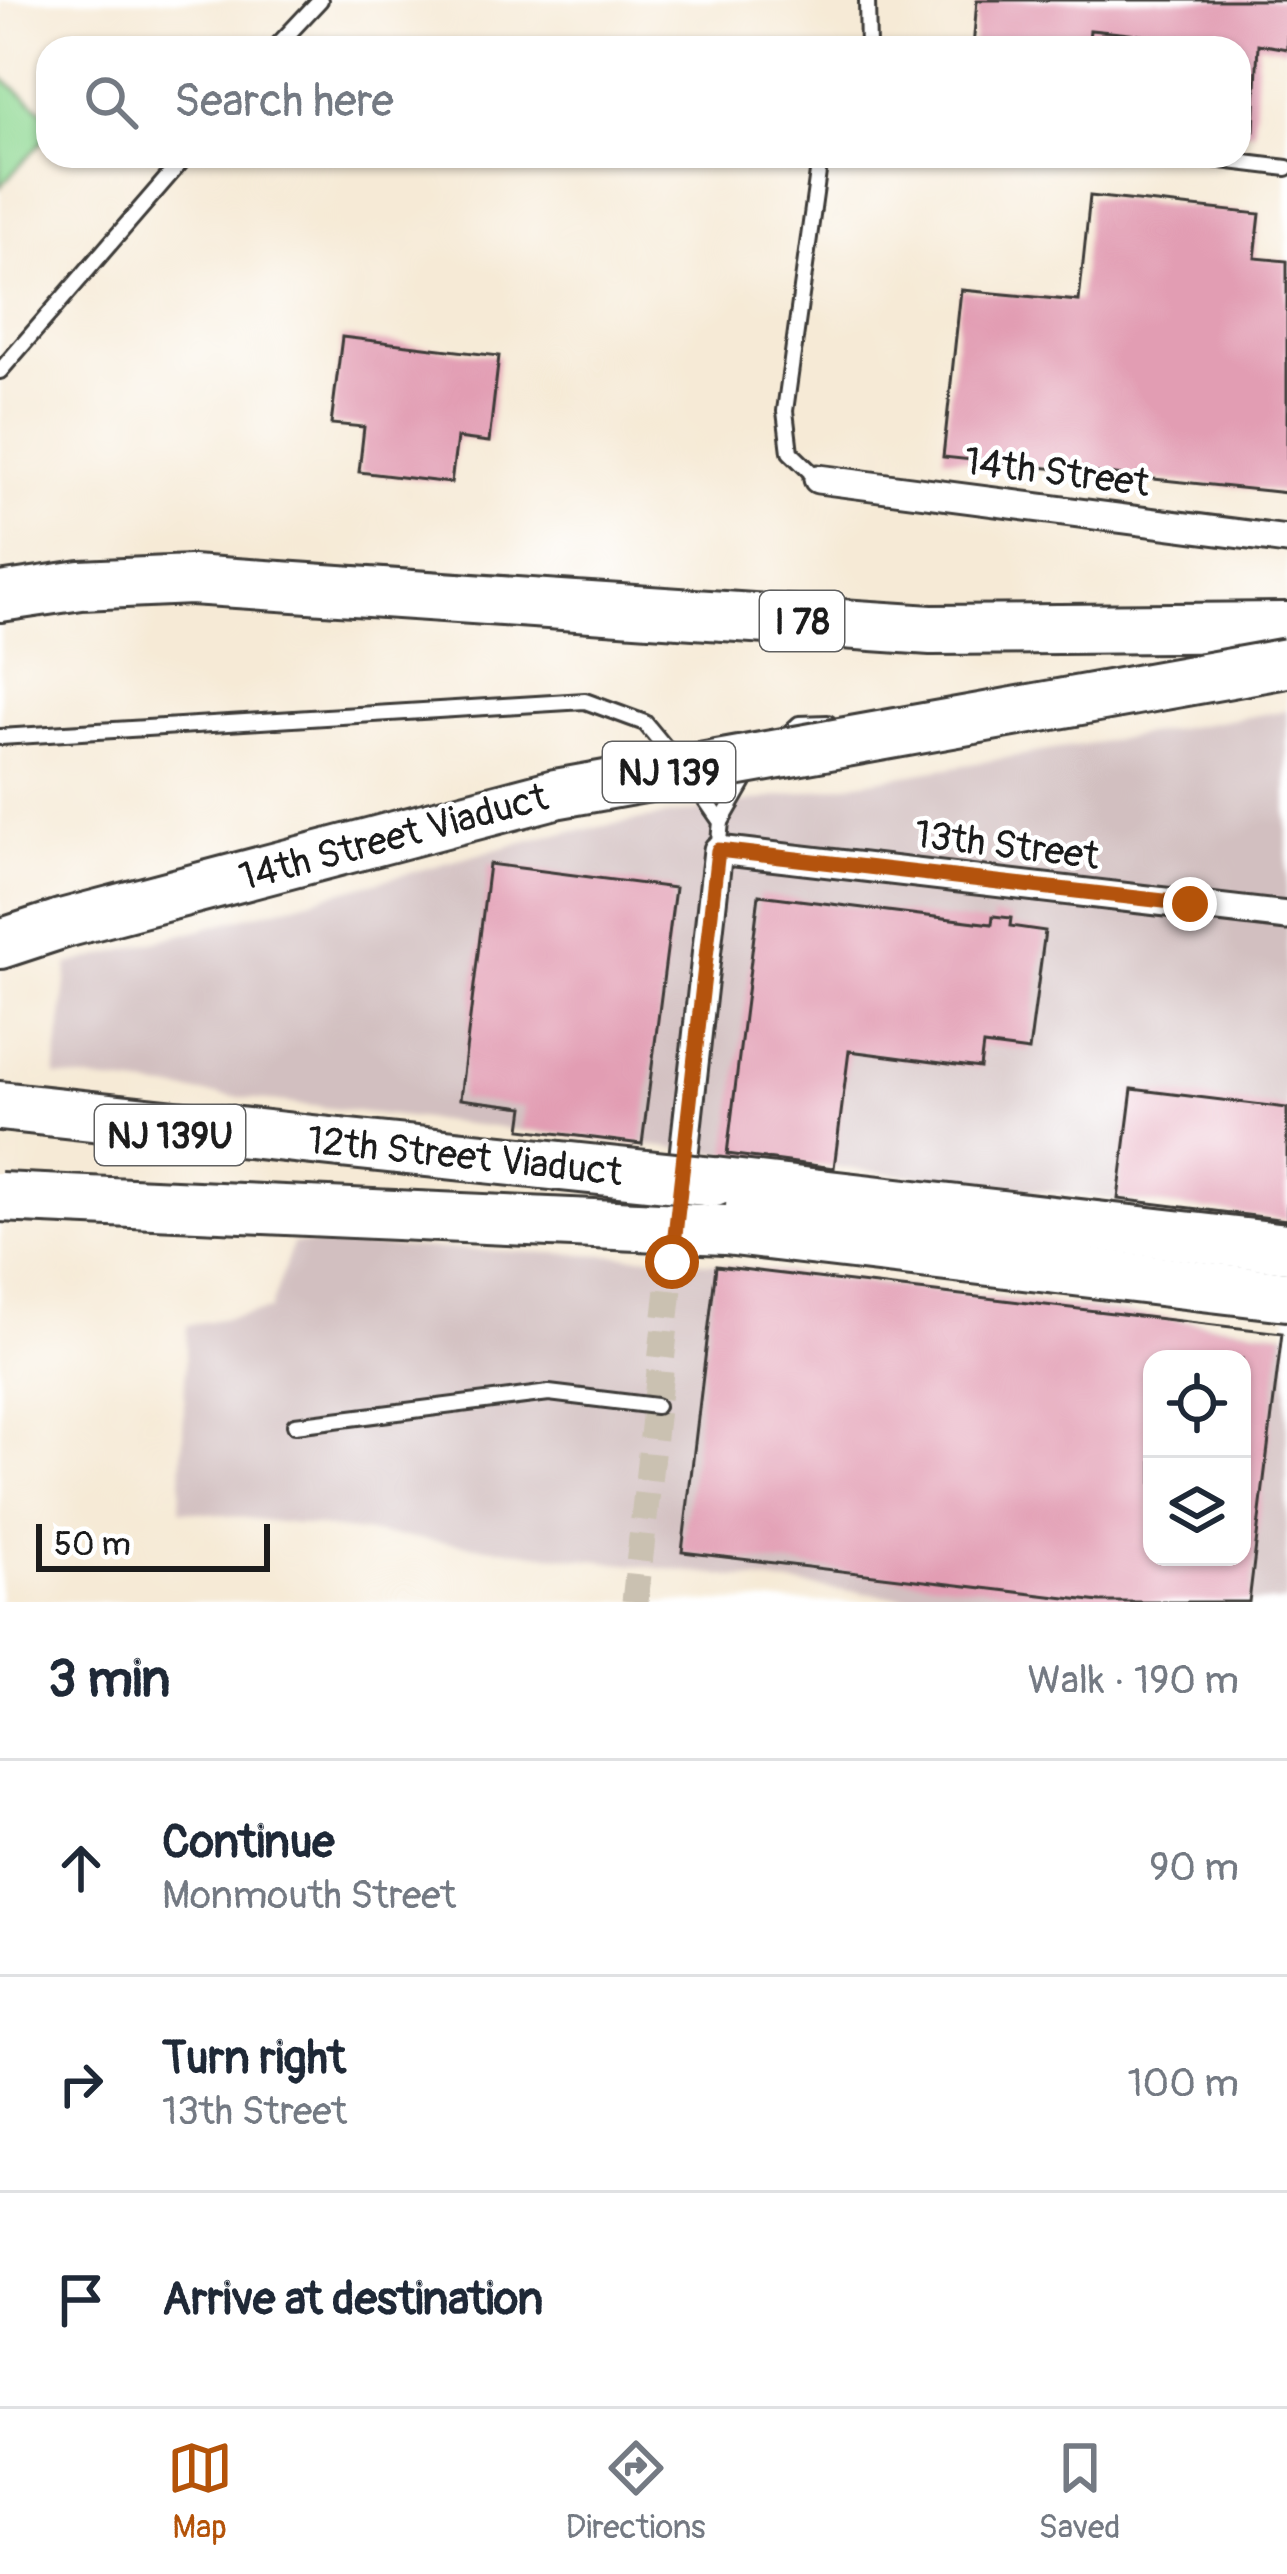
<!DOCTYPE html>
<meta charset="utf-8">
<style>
body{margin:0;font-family:Pangolin,sans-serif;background:#f2f2f3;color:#1f2937}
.controls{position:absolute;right:36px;bottom:36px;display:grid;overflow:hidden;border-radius:24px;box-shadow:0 3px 9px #0004}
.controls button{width:108px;height:108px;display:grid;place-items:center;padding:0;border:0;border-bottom:3px solid #e0e1e3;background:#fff;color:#1f2937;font:60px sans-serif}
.scale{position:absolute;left:36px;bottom:30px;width:234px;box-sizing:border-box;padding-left:12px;border:6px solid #1c1c1c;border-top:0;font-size:33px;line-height:42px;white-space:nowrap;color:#1c1c1c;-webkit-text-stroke:9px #fff;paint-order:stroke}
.stop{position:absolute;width:36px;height:36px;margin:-27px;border:9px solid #b45309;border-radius:50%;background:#fff}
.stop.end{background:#b45309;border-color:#fff;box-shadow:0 3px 12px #0008}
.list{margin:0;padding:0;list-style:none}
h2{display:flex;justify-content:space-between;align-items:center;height:156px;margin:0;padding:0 48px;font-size:51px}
h2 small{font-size:39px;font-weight:400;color:#747a83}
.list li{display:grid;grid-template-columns:78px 1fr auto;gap:36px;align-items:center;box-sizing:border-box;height:216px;padding:0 48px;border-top:3px solid #e0e1e3}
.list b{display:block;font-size:45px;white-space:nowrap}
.list p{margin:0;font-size:39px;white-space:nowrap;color:#747a83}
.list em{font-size:39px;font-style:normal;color:#747a83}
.icon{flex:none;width:66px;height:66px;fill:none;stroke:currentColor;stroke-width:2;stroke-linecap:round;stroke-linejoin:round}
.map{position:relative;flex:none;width:1287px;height:1602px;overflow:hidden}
.search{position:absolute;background:#fff;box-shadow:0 3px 9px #0004;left:36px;right:36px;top:36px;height:132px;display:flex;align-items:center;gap:30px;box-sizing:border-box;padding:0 42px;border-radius:36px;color:#747a83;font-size:45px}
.sheet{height:804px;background:#fff}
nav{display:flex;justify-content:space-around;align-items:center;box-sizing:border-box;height:168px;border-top:3px solid #e0e1e3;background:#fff;font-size:33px;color:#747a83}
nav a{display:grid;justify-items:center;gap:6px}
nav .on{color:#b45309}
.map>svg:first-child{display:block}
</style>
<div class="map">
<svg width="1287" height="1602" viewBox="0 0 1287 1602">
<rect width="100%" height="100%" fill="#fff"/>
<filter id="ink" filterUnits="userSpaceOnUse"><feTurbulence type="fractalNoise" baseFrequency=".00833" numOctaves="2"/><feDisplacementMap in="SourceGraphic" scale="24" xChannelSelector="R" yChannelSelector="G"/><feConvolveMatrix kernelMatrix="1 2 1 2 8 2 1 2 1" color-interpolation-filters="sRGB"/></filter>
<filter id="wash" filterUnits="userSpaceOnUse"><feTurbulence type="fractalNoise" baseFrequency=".004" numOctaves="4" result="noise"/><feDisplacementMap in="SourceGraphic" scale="48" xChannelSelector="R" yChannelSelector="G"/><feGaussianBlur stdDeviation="2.7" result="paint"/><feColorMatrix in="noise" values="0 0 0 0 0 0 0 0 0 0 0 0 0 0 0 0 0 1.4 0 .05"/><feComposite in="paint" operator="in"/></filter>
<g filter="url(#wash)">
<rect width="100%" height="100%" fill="#f6ead6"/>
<g fill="#d2bfc0" fill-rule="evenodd">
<path d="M 1287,710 L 1287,1220 L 55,1076 L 68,965 L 546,836 Z"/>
<path d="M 293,1243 L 660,1257 L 1287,1332 L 1287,1602 L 939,1602 L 180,1510 L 187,1325 L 270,1310 ZM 1152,1359 L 1242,1359 L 1242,1557 L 1152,1557 Z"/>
</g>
<path fill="#8fd893" stroke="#567a58" stroke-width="3" d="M 0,76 L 48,115 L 48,135 L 0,187 Z"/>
<g id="blocks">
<g fill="#e29db3" fill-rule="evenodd">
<path d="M 977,0 L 1287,0 L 1287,49 L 1258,44 L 1254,131 L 1239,130 L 1239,48 L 1149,48 L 1150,36 L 1090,30 L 1088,48 L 973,48 Z"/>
<path d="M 1090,196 L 1260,214 L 1255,258 L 1287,261 L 1287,493 L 943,457 L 961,290 L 1079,301 Z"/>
<path d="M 342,337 L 499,356 L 489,442 L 457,438 L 451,483 L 359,472 L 364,427 L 331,424 Z"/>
<path d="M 489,864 L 675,888 L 642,1144 L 521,1129 L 524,1107 L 460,1099 Z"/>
<path d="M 759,895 L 992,924 L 993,916 L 1011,918 L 1010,926 L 1045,931 L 1029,1051 L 983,1045 L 980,1068 L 849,1051 L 834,1168 L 727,1154 Z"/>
<path d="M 1132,1089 L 1287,1108 L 1287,1220 L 1118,1199 Z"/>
<path d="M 716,1266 L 1282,1333 L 1249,1602 L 1100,1602 L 682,1552 ZM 1152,1359 L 1242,1359 L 1242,1557 L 1152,1557 Z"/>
</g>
</g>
</g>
<g filter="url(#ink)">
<use href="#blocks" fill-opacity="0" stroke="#3d3b38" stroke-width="3"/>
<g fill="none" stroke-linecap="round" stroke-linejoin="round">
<path stroke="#cac1b1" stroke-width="27" stroke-dasharray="27 14" stroke-linecap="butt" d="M 635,1602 L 672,1261"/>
<g stroke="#3d3b38" stroke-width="20">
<g id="lane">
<path d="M 867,0 L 868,48"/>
<path d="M 275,48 L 320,0"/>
<path d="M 1188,156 L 1287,168"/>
<path d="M 0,371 L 186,156"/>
<path d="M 818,479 L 790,452 L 785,411 L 819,165 L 827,156"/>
<path d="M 0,737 L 585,701 L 645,723 L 678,763"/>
<path d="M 784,738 L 799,724 L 828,723"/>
<path d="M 692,780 L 721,822 L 718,850"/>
<path d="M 721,822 L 751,770"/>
<path d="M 295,1425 L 549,1393 L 656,1406"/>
</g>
</g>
<g stroke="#3d3b38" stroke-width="33">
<g id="street">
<path d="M 818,479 L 1287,540"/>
<path d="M 672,1261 L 718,850 L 1287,916"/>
</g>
</g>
<g stroke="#3d3b38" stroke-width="54">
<g id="highway">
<path d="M 0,597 L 81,585 L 191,580 L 931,630 L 1287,627"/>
<path d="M 0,944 L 61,924"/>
<path d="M 0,1106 L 340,1143"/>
<path d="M 714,1182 L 1287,1248"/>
<path d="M 725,1230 L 1287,1296"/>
</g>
</g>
<use href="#lane" stroke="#fff" stroke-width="14"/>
<use href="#street" stroke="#fff" stroke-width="27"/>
<use href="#highway" stroke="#fff" stroke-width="48"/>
<g stroke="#3d3b38" stroke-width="54" stroke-linecap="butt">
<g id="highway-bridge">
<path d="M 61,924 L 555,794 L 1287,663"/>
<path d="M 340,1143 L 714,1182"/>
<path d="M 0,1197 L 725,1230"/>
</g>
</g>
<use href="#highway-bridge" stroke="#fff" stroke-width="48"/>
</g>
</g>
<g fill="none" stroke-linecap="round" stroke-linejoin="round" filter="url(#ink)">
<path stroke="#b45309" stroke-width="15" d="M 672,1262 L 718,850 L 1190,904"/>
</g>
<g text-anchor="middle" stroke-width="9" stroke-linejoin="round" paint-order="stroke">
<g fill="#fff" stroke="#606060" stroke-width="3">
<rect x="760" y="591" width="84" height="60" rx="9"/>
<rect x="603" y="742" width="132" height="60" rx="9"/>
<rect x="95" y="1105" width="150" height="60" rx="9"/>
</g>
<g font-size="36" font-weight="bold" fill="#1c1c1c">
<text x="802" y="634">I 78</text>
<text x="669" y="785">NJ 139</text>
<text x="170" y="1148">NJ 139U</text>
</g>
<g font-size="39" fill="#1c1c1c" stroke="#fff">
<text transform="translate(1057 471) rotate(7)" y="14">14th Street</text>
<text transform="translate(393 836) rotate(-15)" y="14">14th Street Viaduct</text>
<text transform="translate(1007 844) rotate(7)" y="14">13th Street</text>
<text transform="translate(465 1155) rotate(6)" y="14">12th Street Viaduct</text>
</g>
</g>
</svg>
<div class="controls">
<button><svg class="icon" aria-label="locate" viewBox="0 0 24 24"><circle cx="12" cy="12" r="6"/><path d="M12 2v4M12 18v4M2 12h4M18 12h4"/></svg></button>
<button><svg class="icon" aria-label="layers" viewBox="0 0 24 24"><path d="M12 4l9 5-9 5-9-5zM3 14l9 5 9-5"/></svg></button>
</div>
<div class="scale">50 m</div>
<div class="stop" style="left:672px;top:1262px"></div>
<div class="stop end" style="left:1190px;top:904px"></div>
<div class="search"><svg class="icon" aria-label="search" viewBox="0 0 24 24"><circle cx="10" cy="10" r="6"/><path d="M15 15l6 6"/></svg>Search here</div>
</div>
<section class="sheet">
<h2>3 min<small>Walk · 190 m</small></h2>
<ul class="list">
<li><svg class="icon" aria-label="ahead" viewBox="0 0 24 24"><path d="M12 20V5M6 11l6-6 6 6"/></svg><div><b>Continue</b><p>Monmouth Street</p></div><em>90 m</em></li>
<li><svg class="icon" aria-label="right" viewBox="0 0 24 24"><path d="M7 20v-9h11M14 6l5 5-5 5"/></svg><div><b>Turn right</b><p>13th Street</p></div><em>100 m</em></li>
<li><svg class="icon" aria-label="arrive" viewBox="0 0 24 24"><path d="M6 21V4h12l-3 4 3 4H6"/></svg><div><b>Arrive at destination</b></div></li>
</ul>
</section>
<nav>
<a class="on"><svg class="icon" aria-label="map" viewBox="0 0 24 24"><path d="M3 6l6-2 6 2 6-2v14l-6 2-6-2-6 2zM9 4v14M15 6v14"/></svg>Map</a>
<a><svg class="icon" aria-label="directions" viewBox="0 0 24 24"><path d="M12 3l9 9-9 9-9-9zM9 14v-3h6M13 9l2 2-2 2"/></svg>Directions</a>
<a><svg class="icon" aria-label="saved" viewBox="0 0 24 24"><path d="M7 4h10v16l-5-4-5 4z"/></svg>Saved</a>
</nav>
